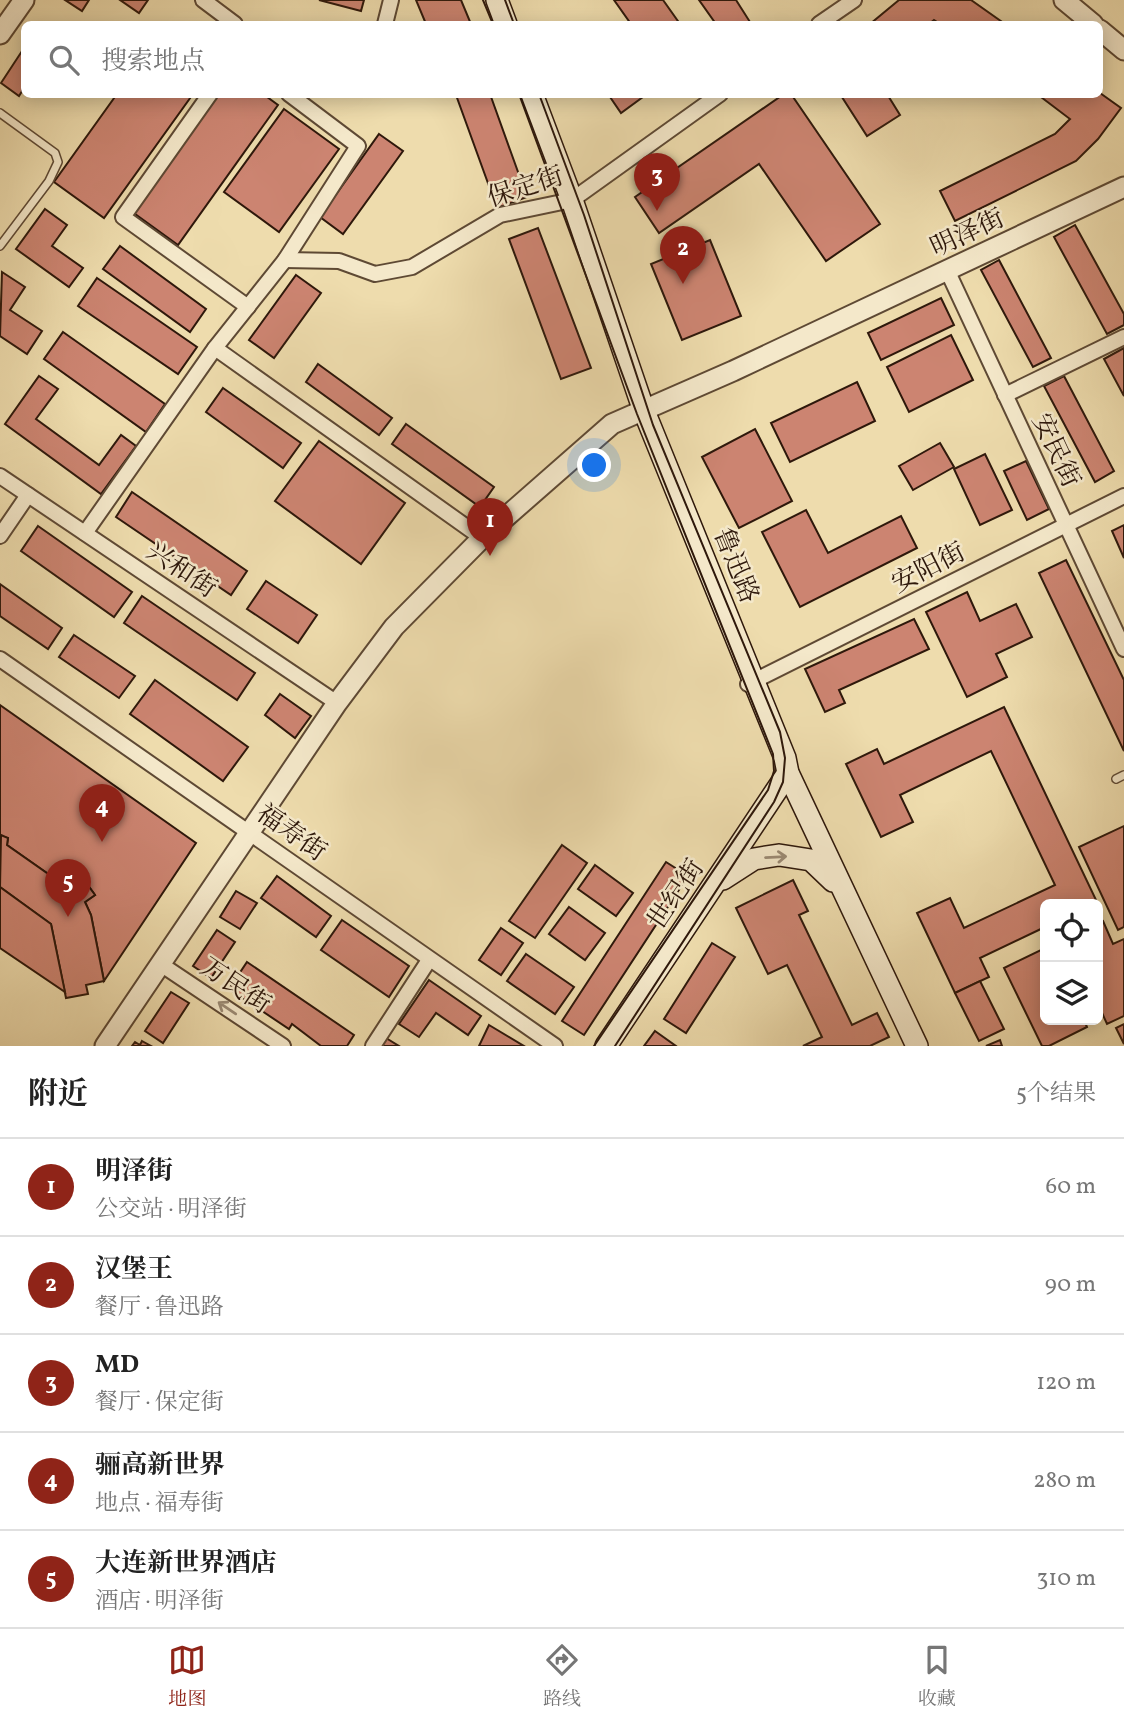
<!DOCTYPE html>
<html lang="zh">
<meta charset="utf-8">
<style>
body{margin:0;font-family:Vollkorn,"Noto Serif SC",serif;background:#f6f6f6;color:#222}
.controls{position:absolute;right:21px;bottom:21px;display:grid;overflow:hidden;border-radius:10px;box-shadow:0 4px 18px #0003}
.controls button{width:63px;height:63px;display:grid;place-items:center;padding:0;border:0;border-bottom:2px solid #e0e0e0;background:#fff;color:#222;font:35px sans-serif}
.you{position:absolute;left:595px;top:466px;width:24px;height:24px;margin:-18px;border:5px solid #fff;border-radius:50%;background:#1a73e8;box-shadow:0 0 0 10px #1a73e833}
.badge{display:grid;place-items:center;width:46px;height:46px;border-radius:50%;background:#8f2418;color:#fff;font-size:23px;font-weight:700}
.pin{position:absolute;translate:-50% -58px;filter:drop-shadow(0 2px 4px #0008)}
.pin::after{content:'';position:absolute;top:37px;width:24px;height:21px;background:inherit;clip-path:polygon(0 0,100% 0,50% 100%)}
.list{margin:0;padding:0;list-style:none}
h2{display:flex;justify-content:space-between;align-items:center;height:91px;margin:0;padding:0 28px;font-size:30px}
h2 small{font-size:23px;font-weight:400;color:#767676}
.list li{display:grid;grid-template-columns:46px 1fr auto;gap:21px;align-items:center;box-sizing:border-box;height:98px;padding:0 28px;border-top:2px solid #e0e0e0}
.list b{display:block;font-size:26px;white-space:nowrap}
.list p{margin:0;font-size:23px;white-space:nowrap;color:#767676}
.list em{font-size:23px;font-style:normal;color:#767676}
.icon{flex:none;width:38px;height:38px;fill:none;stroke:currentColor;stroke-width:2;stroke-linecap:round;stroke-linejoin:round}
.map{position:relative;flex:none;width:1124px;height:1046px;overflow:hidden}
.search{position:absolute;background:#fff;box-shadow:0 4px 18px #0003;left:21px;right:21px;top:21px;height:77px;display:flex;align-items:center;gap:18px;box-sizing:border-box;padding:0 24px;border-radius:10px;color:#767676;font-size:26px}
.sheet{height:581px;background:#fff}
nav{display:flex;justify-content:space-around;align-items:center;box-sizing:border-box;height:98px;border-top:2px solid #e0e0e0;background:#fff;font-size:19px;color:#767676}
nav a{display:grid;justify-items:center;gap:4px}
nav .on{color:#8f2418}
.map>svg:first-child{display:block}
</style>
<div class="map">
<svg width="1124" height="1046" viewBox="0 0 1124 1046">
<rect width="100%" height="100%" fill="#eedcad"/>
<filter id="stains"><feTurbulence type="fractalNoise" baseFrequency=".00286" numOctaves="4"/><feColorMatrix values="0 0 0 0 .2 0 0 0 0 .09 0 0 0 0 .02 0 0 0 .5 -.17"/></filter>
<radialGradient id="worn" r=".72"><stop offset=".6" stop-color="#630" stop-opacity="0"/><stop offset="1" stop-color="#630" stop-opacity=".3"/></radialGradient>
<g fill="#cc8471" stroke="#2e180b" stroke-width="2">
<path d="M 65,0 L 89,0 L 82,11 Z"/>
<path d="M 120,0 L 148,0 L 139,13 Z"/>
<path d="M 319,0 L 364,0 L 361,11 Z"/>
<path d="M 416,0 L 461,0 L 471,24 L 426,24 Z"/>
<path d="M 614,0 L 663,0 L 680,24 L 631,24 Z"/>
<path d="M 699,0 L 736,0 L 750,22 L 746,24 L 716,24 Z"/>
<path d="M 899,0 L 971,0 L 1005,24 L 940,24 L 934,20 L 929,24 L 870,24 Z"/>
<path d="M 24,48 L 24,88 L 19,96 L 1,83 Z"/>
<path d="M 1100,93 L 1121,108 L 1098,139 L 1076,161 L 955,221 L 940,191 L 1055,134 L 1070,119 L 1037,94 Z"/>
<path d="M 117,94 L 193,94 L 104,218 L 54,182 Z"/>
<path d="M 215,94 L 263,94 L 278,105 L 178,245 L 131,211 Z"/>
<path d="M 490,94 L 527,197 L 497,208 L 456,95 Z"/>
<path d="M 608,94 L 647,94 L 621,113 Z"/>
<path d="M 784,94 L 791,94 L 880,224 L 826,261 L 759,164 L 659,233 L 635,197 Z"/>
<path d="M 840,94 L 887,94 L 900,115 L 867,136 Z"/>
<path d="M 284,109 L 339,149 L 279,232 L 224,192 Z"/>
<path d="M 379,134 L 403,151 L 343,234 L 320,217 Z"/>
<path d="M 45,209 L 67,225 L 52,246 L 83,268 L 69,287 L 16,249 Z"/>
<path d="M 1075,225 L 1124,314 L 1124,325 L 1107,334 L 1054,237 Z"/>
<path d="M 538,228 L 591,368 L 561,379 L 509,239 Z"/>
<path d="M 710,240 L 741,316 L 682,340 L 651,264 Z"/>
<path d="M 120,246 L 206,309 L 190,332 L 103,269 Z"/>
<path d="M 999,260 L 1051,358 L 1033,367 L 981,270 Z"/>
<path d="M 2,272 L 25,287 L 10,310 L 42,331 L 27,354 L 0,336 Z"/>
<path d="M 296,275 L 321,293 L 274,358 L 249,340 Z"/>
<path d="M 97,278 L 197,347 L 178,374 L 78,306 Z"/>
<path d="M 941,298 L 954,325 L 881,360 L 868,333 Z"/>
<path d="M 63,332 L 165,404 L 146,432 L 44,359 Z"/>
<path d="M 951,335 L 973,380 L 909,412 L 887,367 Z"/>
<path d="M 1124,348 L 1124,396 L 1104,359 Z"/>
<path d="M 318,364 L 392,418 L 379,435 L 306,382 Z"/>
<path d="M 39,376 L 58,389 L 36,419 L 99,465 L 121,435 L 136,446 L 101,494 L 5,424 Z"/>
<path d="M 1064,376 L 1114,471 L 1095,482 L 1044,386 Z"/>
<path d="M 857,382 L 875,421 L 790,462 L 771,423 Z"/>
<path d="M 223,388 L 301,443 L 283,468 L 206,412 Z"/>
<path d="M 406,424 L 494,487 L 480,507 L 392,444 Z"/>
<path d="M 755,429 L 792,501 L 739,528 L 702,457 Z"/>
<path d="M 319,441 L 405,503 L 361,564 L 275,501 Z"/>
<path d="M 940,443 L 954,467 L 913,490 L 899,466 Z"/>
<path d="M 985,454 L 1012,510 L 980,525 L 954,469 Z"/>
<path d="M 1026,461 L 1049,509 L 1027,520 L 1004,471 Z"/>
<path d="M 132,492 L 247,571 L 231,595 L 116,517 Z"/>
<path d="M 806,510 L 828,553 L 901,516 L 917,548 L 800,607 L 762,532 Z"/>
<path d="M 1124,525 L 1124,558 L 1112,531 Z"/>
<path d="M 38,526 L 132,592 L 114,617 L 21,551 Z"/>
<path d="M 1066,560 L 1124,680 L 1124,751 L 1039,573 Z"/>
<path d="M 266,581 L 317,615 L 298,643 L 247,609 Z"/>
<path d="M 0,584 L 62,628 L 48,649 L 0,616 Z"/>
<path d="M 967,592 L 980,621 L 1016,604 L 1032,637 L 996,654 L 1007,677 L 967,697 L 926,612 Z"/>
<path d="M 142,596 L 255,673 L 237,700 L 124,623 Z"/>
<path d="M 914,619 L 929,649 L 839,690 L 845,703 L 825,712 L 805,669 Z"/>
<path d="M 74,635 L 135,676 L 119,698 L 59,657 Z"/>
<path d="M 155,680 L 248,747 L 223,781 L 130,714 Z"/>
<path d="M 280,694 L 311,716 L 295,738 L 265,715 Z"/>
<path d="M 0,705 L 196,843 L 104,981 L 91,915 L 85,902 L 95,895 L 79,873 L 64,885 L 7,845 L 8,838 L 0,836 Z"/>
<path d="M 1004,707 L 1097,902 L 1045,904 L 1045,927 L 980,958 L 989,977 L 955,993 L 917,913 L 950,898 L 964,928 L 1055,885 L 991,751 L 900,795 L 913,822 L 881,837 L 846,764 L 877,749 L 884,764 Z"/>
<path d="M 1124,826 L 1124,927 L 1118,930 L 1079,847 Z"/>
<path d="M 1,835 L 8,838 L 7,845 L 64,885 L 79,873 L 95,895 L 85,902 L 91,915 L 104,981 L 86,985 L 88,994 L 66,998 L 51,924 L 0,887 Z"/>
<path d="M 562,845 L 587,863 L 535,938 L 509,921 Z"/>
<path d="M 666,862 L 688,876 L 584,1035 L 562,1021 Z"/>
<path d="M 595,865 L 633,893 L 616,916 L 578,889 Z"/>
<path d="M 277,876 L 331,916 L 316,937 L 261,898 Z"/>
<path d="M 793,880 L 808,911 L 799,915 L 852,1025 L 877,1013 L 889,1037 L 870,1046 L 803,1046 L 822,1037 L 787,965 L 768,974 L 736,908 Z"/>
<path d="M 0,887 L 51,924 L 65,992 L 0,948 Z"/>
<path d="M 236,891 L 257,903 L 240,929 L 220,917 Z"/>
<path d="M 569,907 L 605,933 L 585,960 L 549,934 Z"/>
<path d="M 342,920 L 409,966 L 389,997 L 321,950 Z"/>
<path d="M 1103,921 L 1113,944 L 1124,939 L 1124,1016 L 1107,1024 L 1098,1004 L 1098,923 Z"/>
<path d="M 501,928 L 523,943 L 501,975 L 479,960 Z"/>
<path d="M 217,930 L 235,942 L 211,978 L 193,966 Z"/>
<path d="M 712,943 L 735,957 L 686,1033 L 664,1019 Z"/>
<path d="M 1045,948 L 1045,1020 L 1084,1020 L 1087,1027 L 1049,1046 L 1042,1046 L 1004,968 Z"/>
<path d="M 526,954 L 574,987 L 555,1014 L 507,981 Z"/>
<path d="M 247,962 L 354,1035 L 347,1046 L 321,1046 L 292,1024 L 289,1029 L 229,989 Z"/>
<path d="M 429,980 L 481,1016 L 468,1035 L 436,1013 L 419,1037 L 399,1024 Z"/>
<path d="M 980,981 L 1004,1029 L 979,1041 L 955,993 Z"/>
<path d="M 171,992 L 189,1003 L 163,1043 L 145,1031 Z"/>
<path d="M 1124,1024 L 1124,1044 L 1116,1028 Z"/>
<path d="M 489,1025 L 524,1046 L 479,1046 Z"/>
<path d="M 655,1031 L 676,1046 L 644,1046 Z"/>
<path d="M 386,1038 L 399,1046 L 381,1046 Z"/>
<path d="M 1000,1040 L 1002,1046 L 986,1046 Z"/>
<path d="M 142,1041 L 151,1046 L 132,1046 L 135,1042 L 140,1045 Z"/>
</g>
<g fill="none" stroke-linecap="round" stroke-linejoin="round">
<g stroke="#5e4934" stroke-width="10">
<g id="service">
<path d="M 0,113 L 55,153 L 58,162 L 49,181 L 0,246"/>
<path d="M 1116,779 L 1124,775"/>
</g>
</g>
<g stroke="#5e4934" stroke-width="18">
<g id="minor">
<path d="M 203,0 L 235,24"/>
<path d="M 385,24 L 391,0"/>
<path d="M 819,24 L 854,0"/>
<path d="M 210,94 L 123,217 L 248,307"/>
<path d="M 285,260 L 339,261 L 375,274 L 412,267 L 500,215 L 572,200 L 720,94"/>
<path d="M 947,270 L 1124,649"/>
<path d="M 215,348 L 482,538"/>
<path d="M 1005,395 L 1124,337"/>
<path d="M 0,476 L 337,703"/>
<path d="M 85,533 L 215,348 L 285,260 L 358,146 L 289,94"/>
<path d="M 0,536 L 28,495"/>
<path d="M 0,659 L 555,1046"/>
<path d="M 748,684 L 1124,496"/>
<path d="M 162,965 L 283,1046"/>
<path d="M 373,1046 L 429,960"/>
</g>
</g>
<g stroke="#5e4934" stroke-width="23">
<g id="tertiary">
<path d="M 1064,0 L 1093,24"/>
<path d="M 1100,30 L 1124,50"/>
<path d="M 0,34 L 24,0"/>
<path d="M 105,1046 L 337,703 L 394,627 L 482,538 L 612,424 L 733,371 L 1124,187"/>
</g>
</g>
<g stroke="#2e180b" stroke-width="24">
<g id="secondary">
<path d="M 497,0 L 506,24"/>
<path d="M 532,94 L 572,200 L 644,411 L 785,758 L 788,773 L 917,1046"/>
<path d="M 723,879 L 754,859 L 779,855 L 811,860 L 833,881"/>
<path d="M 606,1046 L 788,773"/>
</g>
</g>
<use href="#service" stroke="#f4e8ca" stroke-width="7"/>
<use href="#minor" stroke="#f4e8ca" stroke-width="14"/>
<use href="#tertiary" stroke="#f4e8ca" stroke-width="19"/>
<use href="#secondary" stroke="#f4e8ca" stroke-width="21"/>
<g stroke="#2e180b" stroke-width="2">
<path d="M 483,0 L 493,24"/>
<path d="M 505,0 L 514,24"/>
<path d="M 519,94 L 637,414 L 773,754 L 774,771 L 768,790 L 594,1046"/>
<path d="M 539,94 L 584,215 L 653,425 L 780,732 L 785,758 L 783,782 L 774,802 L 615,1046"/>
</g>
</g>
<defs><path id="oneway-shaft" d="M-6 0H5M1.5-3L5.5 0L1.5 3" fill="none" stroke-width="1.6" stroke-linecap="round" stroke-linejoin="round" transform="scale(1.75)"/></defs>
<g stroke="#9b8a74">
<use href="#oneway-shaft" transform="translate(776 857) rotate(-3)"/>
<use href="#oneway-shaft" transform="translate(227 1008) rotate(-146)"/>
</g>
<g text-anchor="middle" stroke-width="5" stroke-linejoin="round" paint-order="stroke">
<g font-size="26" fill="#2e180b" stroke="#f4e8ca">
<text transform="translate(525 186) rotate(-18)" y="9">保定街</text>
<text transform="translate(967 232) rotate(-25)" y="9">明泽街</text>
<text transform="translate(1057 450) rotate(65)" y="9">安民街</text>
<text transform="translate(737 565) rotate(68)" y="9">鲁迅路</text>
<text transform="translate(928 567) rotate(-27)" y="9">安阳街</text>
<text transform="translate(182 569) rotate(34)" y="9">兴和街</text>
<text transform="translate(292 832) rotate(35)" y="9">福寿街</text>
<text transform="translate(675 894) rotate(-56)" y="9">世纪街</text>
<text transform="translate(236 985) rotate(34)" y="9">万民街</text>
</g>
</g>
<rect width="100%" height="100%" filter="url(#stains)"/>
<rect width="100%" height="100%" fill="url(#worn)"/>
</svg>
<div class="controls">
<button><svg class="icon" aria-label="locate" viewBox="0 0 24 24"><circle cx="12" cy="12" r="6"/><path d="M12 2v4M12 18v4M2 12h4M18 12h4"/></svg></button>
<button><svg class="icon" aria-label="layers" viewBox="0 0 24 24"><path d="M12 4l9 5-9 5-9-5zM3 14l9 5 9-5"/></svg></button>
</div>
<div class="you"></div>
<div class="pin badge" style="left:490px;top:556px">1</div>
<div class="pin badge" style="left:683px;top:284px">2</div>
<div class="pin badge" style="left:657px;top:211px">3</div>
<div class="pin badge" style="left:102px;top:842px">4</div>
<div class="pin badge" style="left:68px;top:917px">5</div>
<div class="search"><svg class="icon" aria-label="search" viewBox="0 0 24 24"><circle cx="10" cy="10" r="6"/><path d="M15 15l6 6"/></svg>搜索地点</div>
</div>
<section class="sheet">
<h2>附近<small>5个结果</small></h2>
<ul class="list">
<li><span class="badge">1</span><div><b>明泽街</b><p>公交站 · 明泽街</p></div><em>60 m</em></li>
<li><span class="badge">2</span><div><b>汉堡王</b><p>餐厅 · 鲁迅路</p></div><em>90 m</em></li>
<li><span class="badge">3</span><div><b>MD</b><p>餐厅 · 保定街</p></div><em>120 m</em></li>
<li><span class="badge">4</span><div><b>骊高新世界</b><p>地点 · 福寿街</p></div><em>280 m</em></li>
<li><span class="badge">5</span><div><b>大连新世界酒店</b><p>酒店 · 明泽街</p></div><em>310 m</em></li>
</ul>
</section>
<nav>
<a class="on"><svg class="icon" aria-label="map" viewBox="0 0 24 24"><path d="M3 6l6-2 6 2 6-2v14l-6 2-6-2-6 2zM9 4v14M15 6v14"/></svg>地图</a>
<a><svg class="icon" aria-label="directions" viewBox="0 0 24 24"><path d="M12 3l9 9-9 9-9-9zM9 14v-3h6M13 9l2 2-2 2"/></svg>路线</a>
<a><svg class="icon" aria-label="saved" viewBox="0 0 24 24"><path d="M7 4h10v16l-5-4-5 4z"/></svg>收藏</a>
</nav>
